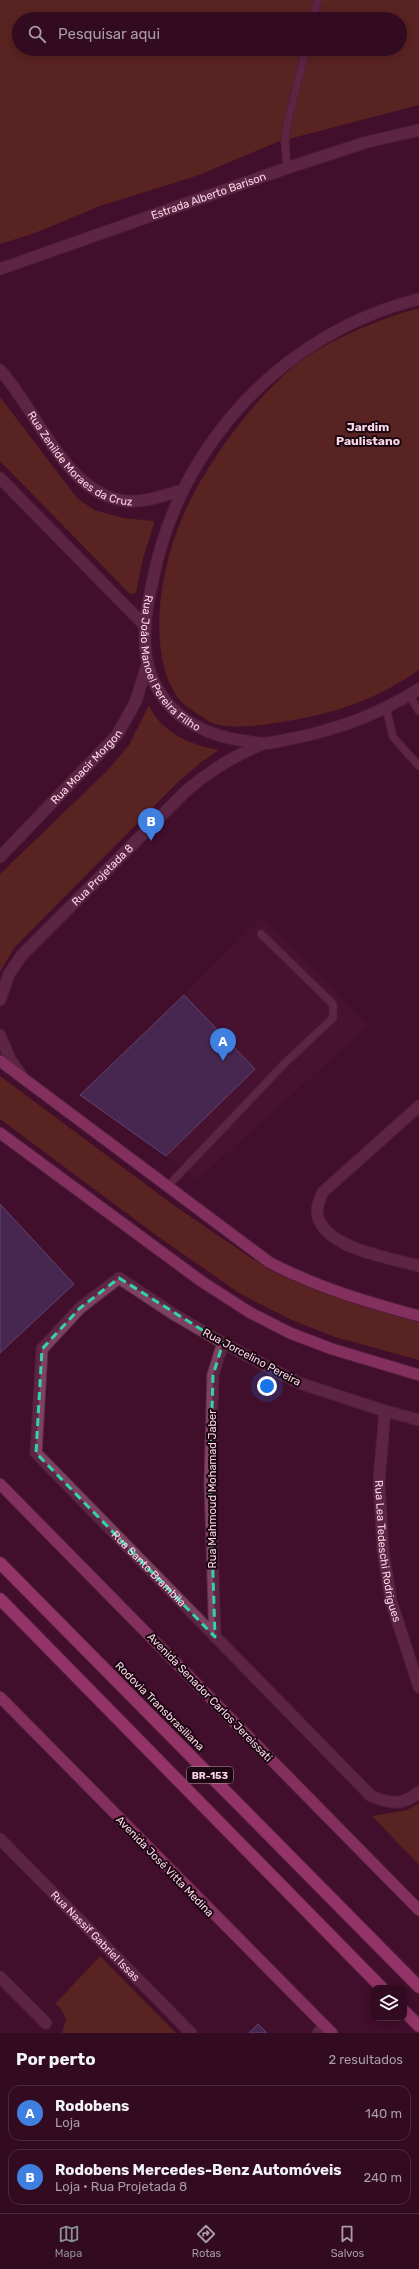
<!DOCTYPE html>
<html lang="pt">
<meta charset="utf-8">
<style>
body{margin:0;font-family:Rubik,sans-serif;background:#3a1429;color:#f1f3f6}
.controls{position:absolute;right:12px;bottom:12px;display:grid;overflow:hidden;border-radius:8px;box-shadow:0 2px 10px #0003}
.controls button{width:36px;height:36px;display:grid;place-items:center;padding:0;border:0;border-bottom:1px solid #4d2b3e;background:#320b20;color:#f1f3f6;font:20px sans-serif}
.you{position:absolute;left:267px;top:1386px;width:14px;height:14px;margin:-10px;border:3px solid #fff;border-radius:50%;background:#1a73e8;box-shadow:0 0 0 6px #1a73e833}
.badge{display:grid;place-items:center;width:26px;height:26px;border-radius:50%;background:#8c9099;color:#fff;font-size:13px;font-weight:700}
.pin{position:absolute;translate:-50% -33px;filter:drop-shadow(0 1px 2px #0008)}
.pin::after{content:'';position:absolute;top:21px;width:14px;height:12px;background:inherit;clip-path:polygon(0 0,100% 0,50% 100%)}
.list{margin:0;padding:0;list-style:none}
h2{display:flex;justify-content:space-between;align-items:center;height:52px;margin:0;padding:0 16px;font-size:17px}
h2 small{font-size:13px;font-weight:400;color:#a89ba5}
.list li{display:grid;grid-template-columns:26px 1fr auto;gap:12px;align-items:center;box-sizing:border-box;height:56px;margin:0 8px 8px;padding:0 8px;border:1px solid #4d2b3e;border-radius:12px}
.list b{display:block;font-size:15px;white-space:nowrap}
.list p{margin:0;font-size:13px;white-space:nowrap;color:#a89ba5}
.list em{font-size:13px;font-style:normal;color:#a89ba5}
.icon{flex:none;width:22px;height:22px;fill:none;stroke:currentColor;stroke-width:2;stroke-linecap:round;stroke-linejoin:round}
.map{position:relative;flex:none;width:419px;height:2033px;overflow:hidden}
.search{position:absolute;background:#320b20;box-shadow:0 2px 10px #0003;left:12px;right:12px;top:12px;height:44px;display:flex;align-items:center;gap:10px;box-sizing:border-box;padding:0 14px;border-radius:22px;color:#a89ba5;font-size:15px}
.sheet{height:180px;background:#320b20}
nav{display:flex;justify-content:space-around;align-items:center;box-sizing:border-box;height:56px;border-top:1px solid #4d2b3e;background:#320b20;font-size:11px;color:#a89ba5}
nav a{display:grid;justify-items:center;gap:2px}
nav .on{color:#8c9099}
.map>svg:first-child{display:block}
</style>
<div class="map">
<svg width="419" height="2033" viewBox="0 0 419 2033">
<rect width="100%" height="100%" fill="#420f2b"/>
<path fill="#4e1435" d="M 263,917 L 368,1026 L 198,1179 L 80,1095 Z"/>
<g fill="#773c16" fill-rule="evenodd">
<path d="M 0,0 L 419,0 L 419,105 L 277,142 L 199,175 L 100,206 L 35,233 L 0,244 ZM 19,19 L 400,19 L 400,49 L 19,49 Z"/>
<path d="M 419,308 L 419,670 C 376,700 333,714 282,722 C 260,725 234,730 212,723 C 208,721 203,717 199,715 C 192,710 182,704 178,698 C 147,654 160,575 178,528 C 198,475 243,413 284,375 C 317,344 376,320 419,308 Z"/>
<path d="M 0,397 L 77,498 L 94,510 L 123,518 L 153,521 L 154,524 L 143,558 L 136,593 L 130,594 L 0,461 Z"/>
<path d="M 149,705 C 161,733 191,745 219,750 L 200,763 L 177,783 L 14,948 L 0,972 L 0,874 L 108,770 L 129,745 Z"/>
<path d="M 0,1076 L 172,1204 L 251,1258 L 285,1277 L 322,1292 L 419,1321 L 419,1360 L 335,1337 L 292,1320 L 239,1293 L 156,1235 L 0,1119 Z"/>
<path d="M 419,1803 L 419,1865 L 372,1816 L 407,1810 Z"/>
<path d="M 100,1956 L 176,2033 L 62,2033 L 66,2019 L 60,2007 L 55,2004 Z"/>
</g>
<g fill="#4f467a" stroke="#8982ba">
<path d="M 184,995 L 255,1069 L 166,1156 L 80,1095 Z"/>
<path d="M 0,1204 L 74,1284 L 0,1353 Z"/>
<path d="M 258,2024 L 267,2033 L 249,2033 Z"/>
</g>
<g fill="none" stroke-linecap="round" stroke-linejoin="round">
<g stroke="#5f2f49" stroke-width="9">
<g id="service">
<path d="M 313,19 L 318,0"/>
<path d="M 287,168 L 285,142 L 287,125 L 306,49"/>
<path d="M 409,695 L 419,711"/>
<path d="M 386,708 L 393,737 L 419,766"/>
<path d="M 167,1187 L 285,1063 L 333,1018 L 333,1004 L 261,934"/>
</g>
</g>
<g stroke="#5f2f49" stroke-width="13">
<g id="minor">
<path id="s1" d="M 419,299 C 285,332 180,443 153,579 C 146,609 140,645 151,675 C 167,717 205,736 246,741 C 253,742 260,744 267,743 C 276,743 286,739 295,738 C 339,729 381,713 419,689"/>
<path id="s2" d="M 0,370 C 37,410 66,495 126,501 C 144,503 165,495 183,490"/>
<path d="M 0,478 L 146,627"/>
<path id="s3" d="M 0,857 L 117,735 L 136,701 L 148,662"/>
<path id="s4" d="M 0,1000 L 9,974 L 22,955 L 185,792 C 209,771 233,756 263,744"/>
<path d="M 0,1035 L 10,1059 L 21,1075"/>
<path d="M 419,1106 L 323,1192 C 319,1201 314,1212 320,1222 C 334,1250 391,1258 419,1266"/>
<path id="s5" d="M 385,1411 L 379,1482 L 383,1551 L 391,1601 L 419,1687"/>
<path id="s6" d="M 419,1420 L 385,1411 L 299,1383 L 223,1343 L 175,1315 L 119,1278 L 80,1308 L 42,1349 L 36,1453 L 371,1796 C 391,1804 402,1806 419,1792"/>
<path d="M 215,1637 L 210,1482 L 213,1375 L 223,1343"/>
<path id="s7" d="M 0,1839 L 191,2033"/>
<path d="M 0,1977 L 46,2023"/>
<path d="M 318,2033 L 325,2026"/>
</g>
</g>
<g stroke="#5f2f49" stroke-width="13">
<g id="tertiary">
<path id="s8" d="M 0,269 L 287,168 L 367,142 L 419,130"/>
</g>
</g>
<g stroke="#5f2f49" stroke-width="13">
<g id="primary">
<path d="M 0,1061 L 269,1262 C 316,1287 367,1302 419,1316"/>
<path d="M 0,1133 L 201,1281 L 249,1312 L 290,1333 L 332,1349 L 419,1375"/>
<path d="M 0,1484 L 419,1910"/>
<path d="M 0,1697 L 332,2033"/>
</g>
</g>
<g stroke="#5f2f49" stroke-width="14">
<g id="motorway">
<path d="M 0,1563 L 419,1987"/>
<path d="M 0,1599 L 382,1988"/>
<path d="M 404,2011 L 419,2026"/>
</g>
</g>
<use href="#service" stroke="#7e4260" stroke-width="7"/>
<use href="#minor" stroke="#7e4260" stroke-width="11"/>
<use href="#tertiary" stroke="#7e4260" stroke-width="11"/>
<use href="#primary" stroke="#d5599b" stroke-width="11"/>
<use href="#motorway" stroke="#f760b2" stroke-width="12"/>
</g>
<path d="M0 0H419V2033H0ZM 119,1278 L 223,1343 L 213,1375 L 210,1482 L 215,1637 L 36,1453 L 42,1349 L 80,1308 Z" fill="#420f2b" fill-opacity=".55" fill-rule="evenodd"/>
<path fill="none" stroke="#31d4a9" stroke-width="3" stroke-dasharray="8 5" stroke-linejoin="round" d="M 119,1278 L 223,1343 L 213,1375 L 210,1482 L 215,1637 L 36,1453 L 42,1349 L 80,1308 Z"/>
<g text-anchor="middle" stroke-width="4" stroke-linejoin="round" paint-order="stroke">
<rect fill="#1b0611" stroke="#b698a5" stroke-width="1" x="187" y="1767" width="46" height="16" rx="3"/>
<g font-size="10" font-weight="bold" fill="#f9d7e5">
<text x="210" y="1779">BR-153</text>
</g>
<g font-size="11" fill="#f9d7e5" stroke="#1b0611">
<text dy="4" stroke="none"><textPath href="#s8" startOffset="221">Estrada Alberto Barison</textPath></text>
<text dy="4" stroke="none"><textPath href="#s2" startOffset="123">Rua Zenilde Moraes da Cruz</textPath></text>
<text dy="4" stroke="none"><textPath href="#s1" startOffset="501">Rua João Manoel Pereira Filho</textPath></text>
<text dy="4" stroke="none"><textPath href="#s3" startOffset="125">Rua Moacir Morgon</textPath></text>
<text dy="4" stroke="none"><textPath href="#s4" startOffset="164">Rua Projetada 8</textPath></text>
<text transform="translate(252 1357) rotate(28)" y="4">Rua Jorcelino Pereira</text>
<text transform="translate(212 1489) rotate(-90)" y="4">Rua Mahmoud Mohamad Jaber</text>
<text dy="4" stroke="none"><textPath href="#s5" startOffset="141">Rua Lea Tedeschi Rodrigues</textPath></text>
<text dy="4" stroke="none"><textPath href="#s6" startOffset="705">Rua Santo Brambila</textPath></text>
<text transform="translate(210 1697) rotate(46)" y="4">Avenida Senador Carlos Jereissati</text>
<text transform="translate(160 1706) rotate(45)" y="4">Rodovia Transbrasiliana</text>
<text transform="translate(165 1866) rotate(46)" y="4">Avenida José Vitta Medina</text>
<text dy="4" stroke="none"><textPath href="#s7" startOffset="136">Rua Nassif Gabriel Issas</textPath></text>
</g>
<g font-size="12" font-weight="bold" fill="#f9d7e5" stroke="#1b0611">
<text x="368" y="431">Jardim<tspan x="368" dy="14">Paulistano</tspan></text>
</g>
</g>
</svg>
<div class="controls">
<button><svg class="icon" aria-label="layers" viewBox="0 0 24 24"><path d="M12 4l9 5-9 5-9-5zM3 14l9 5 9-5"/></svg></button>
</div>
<div class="you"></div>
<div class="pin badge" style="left:223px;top:1061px;background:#3f7fe0">A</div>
<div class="pin badge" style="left:151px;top:841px;background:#3f7fe0">B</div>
<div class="search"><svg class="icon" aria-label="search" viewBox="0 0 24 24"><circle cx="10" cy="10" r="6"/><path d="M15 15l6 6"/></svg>Pesquisar aqui</div>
</div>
<section class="sheet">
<h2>Por perto<small>2 resultados</small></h2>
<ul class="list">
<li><span class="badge" style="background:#3f7fe0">A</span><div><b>Rodobens</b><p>Loja</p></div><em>140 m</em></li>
<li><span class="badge" style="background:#3f7fe0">B</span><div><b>Rodobens Mercedes-Benz Automóveis</b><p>Loja · Rua Projetada 8</p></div><em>240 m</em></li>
</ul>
</section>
<nav>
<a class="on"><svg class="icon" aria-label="map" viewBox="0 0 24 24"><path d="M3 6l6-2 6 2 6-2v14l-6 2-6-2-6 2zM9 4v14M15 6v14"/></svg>Mapa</a>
<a><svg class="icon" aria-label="directions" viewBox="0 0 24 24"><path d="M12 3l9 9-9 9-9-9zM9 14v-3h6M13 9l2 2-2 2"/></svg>Rotas</a>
<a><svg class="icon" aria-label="saved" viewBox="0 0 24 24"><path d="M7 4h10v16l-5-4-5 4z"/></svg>Salvos</a>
</nav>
